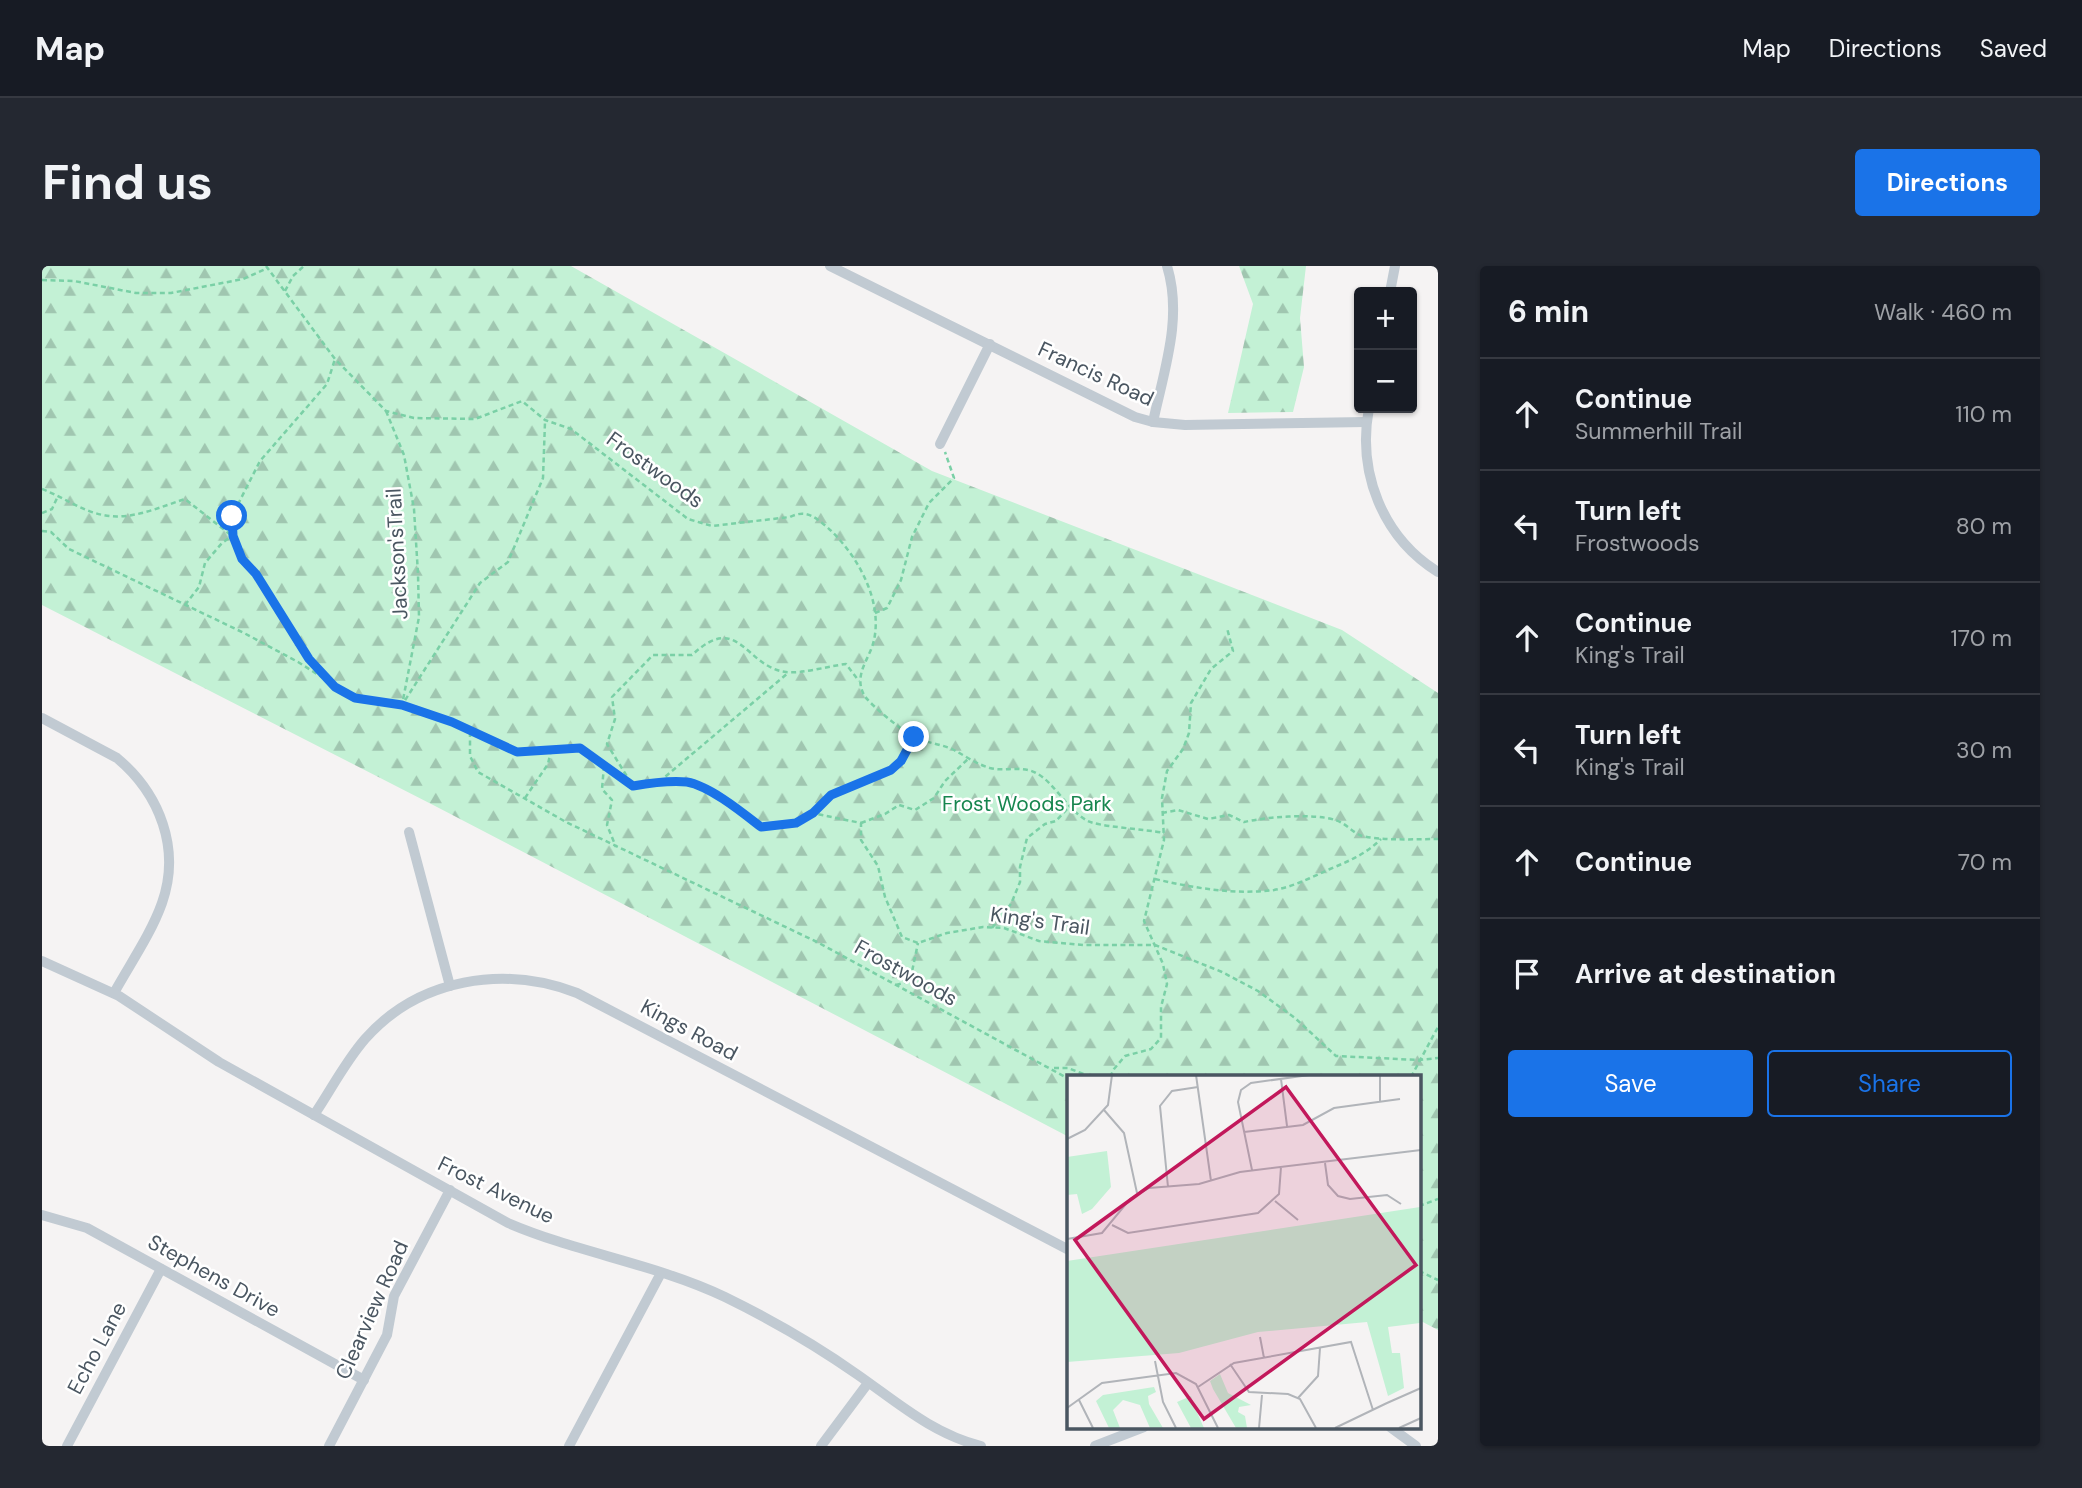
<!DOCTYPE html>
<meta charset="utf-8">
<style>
body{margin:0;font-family:"DM Sans",sans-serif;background:#242831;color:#f1f3f6}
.controls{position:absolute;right:21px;top:21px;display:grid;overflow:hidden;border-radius:7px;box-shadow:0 2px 5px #0004}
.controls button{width:63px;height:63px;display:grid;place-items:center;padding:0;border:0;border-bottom:2px solid #363941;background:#171b24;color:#f1f3f6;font:35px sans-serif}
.stop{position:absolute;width:21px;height:21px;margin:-16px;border:5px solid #1a73e8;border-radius:50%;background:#fff}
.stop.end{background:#1a73e8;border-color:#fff;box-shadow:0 2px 7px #0008}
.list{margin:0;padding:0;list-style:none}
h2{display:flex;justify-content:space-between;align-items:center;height:91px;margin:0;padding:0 28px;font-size:30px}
h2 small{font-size:23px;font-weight:400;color:#9ea1a6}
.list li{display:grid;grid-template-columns:46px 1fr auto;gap:21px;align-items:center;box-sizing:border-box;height:112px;padding:0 28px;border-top:2px solid #363941}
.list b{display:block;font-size:26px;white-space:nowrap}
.list p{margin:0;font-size:23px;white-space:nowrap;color:#9ea1a6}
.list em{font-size:23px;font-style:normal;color:#9ea1a6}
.actions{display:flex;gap:14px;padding:21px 28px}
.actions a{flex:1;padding:16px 0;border:2px solid #1a73e8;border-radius:7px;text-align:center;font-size:24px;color:#1a73e8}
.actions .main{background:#1a73e8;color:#fff}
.icon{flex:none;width:38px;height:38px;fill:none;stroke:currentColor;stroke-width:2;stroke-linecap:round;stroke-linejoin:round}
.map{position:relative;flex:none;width:1396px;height:1180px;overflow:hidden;border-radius:7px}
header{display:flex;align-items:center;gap:42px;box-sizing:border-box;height:98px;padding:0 35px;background:#171b24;border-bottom:2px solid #363941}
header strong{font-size:33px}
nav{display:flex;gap:38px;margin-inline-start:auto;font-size:24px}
.intro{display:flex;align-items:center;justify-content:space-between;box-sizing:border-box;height:168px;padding:0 42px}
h1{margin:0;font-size:49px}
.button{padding:18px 32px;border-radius:7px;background:#1a73e8;color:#fff;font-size:24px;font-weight:700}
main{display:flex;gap:42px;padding:0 42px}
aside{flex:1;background:#171b24;border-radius:7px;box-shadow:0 2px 5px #0004}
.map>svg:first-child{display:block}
</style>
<header>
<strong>Map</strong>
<nav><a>Map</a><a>Directions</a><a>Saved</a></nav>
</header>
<div class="intro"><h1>Find us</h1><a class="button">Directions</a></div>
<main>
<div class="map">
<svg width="1396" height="1180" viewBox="0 0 1396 1180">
<defs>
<pattern id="forest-firs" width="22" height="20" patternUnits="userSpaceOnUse" patternTransform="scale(1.75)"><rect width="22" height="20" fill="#c3f1d5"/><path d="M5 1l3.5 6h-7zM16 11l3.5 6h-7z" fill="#a0c6b0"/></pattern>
</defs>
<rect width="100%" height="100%" fill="#f5f3f3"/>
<g fill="url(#forest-firs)">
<path d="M 0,0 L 529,0 L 890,205 L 1300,364 L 1396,427 L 1396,1064 L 1377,1054 L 1377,811 L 1027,811 L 1027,871 L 395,541 L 0,339 Z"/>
<path d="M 1197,0 L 1264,0 L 1258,52 L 1262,101 L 1251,146 L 1186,147 L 1211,38 Z"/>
</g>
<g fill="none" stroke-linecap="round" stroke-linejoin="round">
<g stroke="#7ad0a6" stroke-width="2.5" stroke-dasharray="5 3.5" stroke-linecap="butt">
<path d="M 224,0 L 293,93 L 344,145 L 372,152 L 433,153 L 480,135 L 503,154 L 529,163 L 646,253 L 670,260 L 748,251 C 764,243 773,251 785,261 C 814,287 841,333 832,374 C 828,393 811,408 822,429 C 826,437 865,469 874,472 C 886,477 898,478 910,483 C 922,489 934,498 948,502 C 963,506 980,499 994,507 C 1011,515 1025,543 1044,554 C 1054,561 1104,563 1122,567"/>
<path d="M 0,14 L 32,15 L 94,27 L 129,27 L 201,13 L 226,2"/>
<path d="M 243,25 L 251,10 L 262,0"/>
<path d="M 344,145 L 362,189 L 372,243 L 376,308 L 377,351 L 360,439 L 438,317 L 466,296 L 501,212 L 503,156"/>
<path d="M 0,223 C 21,231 40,245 61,249 C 88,255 118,241 143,233 L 190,270 L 200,293 L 214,308 L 267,393 L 289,417"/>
<path d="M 0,247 L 10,243 L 16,230"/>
<path d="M 0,265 L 9,266 L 27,283 L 202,367 L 256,396 L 313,432 L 360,439 L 410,456 L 475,486 L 538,483 L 591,520 C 608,517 627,514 645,516 C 668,520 701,547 719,561 L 754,557 L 770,547 L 819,557 L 819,574 L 836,600 L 843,631 L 860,671 L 876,677 L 905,667 L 941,661 L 962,662 L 997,675 L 1042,679 L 1113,679 L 1180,706 L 1216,725 L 1253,752 L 1294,790 L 1377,794 L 1396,792"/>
<path d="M 143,339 L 157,321 L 163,297 L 180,277 L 190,270 L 190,250 L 218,195 L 285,118 L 293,93"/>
<path d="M 833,347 L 845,342 L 859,314 L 870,271 L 887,237 L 912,212 L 903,186"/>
<path d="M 428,466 L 428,490 L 436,506 L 524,556 L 775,676 L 1027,813"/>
<path d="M 562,500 L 560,523 L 570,534 L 565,559 L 574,581"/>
<path d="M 617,516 L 746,407"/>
<path d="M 589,517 L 565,478 L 573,453 L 570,431 L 611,389 L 650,389 C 697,345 703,401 744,406 C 760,408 787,400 804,398 L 817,415"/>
<path d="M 483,532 L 506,498 L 509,484"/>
<path d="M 770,547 L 789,529 L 849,504 L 859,495 L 871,473"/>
<path d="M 1120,547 L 1136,544 L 1166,553 L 1187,549 L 1202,556 C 1223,551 1273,547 1293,554 C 1304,557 1311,567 1320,570 C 1345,575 1371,573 1396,573"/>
<path d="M 819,557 L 843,548 L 857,539 L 873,544 L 892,532 L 903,515 L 927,492"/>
<path d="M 1113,613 C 1152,622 1192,629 1232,624 C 1251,621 1270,611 1288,603 C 1307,595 1324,588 1339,573"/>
<path d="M 950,662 L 969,638 L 978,616 L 978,601 L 985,572 L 1003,558 L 1014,555 L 1026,542"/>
<path d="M 854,719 L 868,715 L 876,677"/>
<path d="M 1012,802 L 1026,802 L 1049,811"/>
<path d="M 1068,811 L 1072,803 L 1083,790 L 1109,783 L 1119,772 L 1119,741 L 1125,718 L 1121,698 L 1102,655 L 1122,574 L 1120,532 L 1125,505 L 1141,483 L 1147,467 L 1149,437 L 1169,403 L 1191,385 L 1185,362"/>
<path d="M 1369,811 L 1396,761"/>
<path d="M 1377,940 L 1396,933"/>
<path d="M 1377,1005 L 1396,1014"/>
</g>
<g stroke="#c1cad2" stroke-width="10">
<path d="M 788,0 L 1093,151 L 1111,156 L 1143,159 L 1324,156"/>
<path d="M 1348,26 L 1353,0"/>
<path d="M 1327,142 C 1315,206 1340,271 1396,306"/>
<path d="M 1111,156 C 1122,104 1141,52 1125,0"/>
<path d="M 898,178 L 948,78"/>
<path d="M 0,452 L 75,492 C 118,528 139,583 120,637 C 109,668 88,698 72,727"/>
<path d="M 367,566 L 408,720"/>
<path d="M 0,695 L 77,730 L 177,796 L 466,957 C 536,987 614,998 683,1031 C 728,1053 775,1080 816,1109 C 856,1137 891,1168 939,1180"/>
<path d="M 272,849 C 289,824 303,796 323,773 C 377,712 462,699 535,727 L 1027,984"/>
<path d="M 0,949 L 45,962 L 322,1114"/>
<path d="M 1348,1161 L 1374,1180"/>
<path d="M 25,1180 L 119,1003"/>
<path d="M 287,1180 L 345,1069 L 352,1030 L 408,924"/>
<path d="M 527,1180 L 619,1007"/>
<path d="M 779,1180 L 826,1117"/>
<path d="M 1053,1180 L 1102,1161"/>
</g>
</g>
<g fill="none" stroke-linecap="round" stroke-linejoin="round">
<path stroke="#1a73e8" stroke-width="9" d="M 190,250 L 191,270 L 200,293 L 214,308 L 267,393 L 293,421 L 313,432 L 360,439 L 410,456 L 475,486 L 538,482 L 591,520 C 608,517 627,514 645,516 C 668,520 701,547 719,561 L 754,557 L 771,547 L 789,529 L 849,504 L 859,495 L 872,471"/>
</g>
<g text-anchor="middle" stroke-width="5" stroke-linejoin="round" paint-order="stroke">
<g font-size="21" fill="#4a5661" stroke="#fff">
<text transform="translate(1054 108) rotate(25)" y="7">Francis Road</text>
<text transform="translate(613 204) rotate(36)" y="7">Frostwoods</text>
<text transform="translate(355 288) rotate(-93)" y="7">Jackson'sTrail</text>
<text transform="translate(998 655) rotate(8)" y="7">King's Trail</text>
<text transform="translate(864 707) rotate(29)" y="7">Frostwoods</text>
<text transform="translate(647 764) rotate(28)" y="7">Kings Road</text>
<text transform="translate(454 924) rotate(26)" y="7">Frost Avenue</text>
<text transform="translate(172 1010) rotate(29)" y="7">Stephens Drive</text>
<text transform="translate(330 1044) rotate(-66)" y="7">Clearview Road</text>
<text transform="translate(55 1082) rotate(-62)" y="7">Echo Lane</text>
</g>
<g font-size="21" fill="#17864f" stroke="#fff">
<text x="985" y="545">Frost Woods Park</text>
</g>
</g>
<g transform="translate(1025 809)">
<rect width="354" height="354" fill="#f5f3f3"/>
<path d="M 353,132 L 353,248 L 321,252 L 325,278 L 333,278 L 337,313 L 321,321 L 300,247 L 191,257 L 112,278 L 0,287 L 0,186 ZM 153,299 L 161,318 L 184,330 L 172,332 L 171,337 L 178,341 L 180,353 L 169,353 L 146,314 L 143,306 ZM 87,312 L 89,317 L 81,321 L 82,329 L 96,353 L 83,353 L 73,330 L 56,325 L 46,335 L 53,353 L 42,353 L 29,326 L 36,320 ZM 124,321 L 128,333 L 137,353 L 124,353 L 110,327 Z" fill="#c3f1d5"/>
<path d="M 40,76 L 44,112 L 25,134 L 15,139 L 10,119 L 0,120 L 0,82 Z" fill="#c3f1d5"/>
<path fill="none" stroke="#b1b4b9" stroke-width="2" d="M 129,0 L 144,106M 313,0 L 313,27M 214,4 L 220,51M 37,35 L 57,58 L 70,118M 177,57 L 236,50 L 267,33 L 333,24M 0,64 L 18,55 L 41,30 L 45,0M 258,88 L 261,110 L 271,121 L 283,124 L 320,120 L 334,129M 185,95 L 171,27 L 174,15 L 184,8 L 242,0M 101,112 L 93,31 L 105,16 L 131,12M 208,126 L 231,145M 45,150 L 61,158 L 191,138 L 212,119 L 214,92M 0,164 L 35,158 L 63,124 L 82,113 L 132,109 L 173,97 L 354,75M 193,262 L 197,283M 88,286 L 96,327 L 109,353M 163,289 L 182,317 L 221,319 L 233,324 L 249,353M 131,312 L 167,288 L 284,267 L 306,335M 231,323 L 251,301 L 253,273M 12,325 L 26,353M 320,328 L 354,313M 0,333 L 35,308 L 109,298 L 129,309 L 151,353M 192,353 L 195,320M 268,353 L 320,328M 332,353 L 354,343"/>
<path fill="#c2185b" fill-opacity="0.15" stroke="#c2185b" stroke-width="3.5" d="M 219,12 L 349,190 L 137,344 L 8,165 Z"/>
<rect width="354" height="354" fill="none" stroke="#4a5661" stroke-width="3.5"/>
</g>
</svg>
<div class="controls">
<button>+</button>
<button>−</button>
</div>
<div class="stop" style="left:190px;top:250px"></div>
<div class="stop end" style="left:872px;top:471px"></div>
</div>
<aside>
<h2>6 min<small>Walk · 460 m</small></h2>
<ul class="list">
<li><svg class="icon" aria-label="ahead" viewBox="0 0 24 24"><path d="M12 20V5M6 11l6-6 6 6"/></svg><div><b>Continue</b><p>Summerhill Trail</p></div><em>110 m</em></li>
<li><svg class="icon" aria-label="left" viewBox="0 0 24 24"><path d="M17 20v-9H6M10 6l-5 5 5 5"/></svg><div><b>Turn left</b><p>Frostwoods</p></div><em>80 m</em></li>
<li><svg class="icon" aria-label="ahead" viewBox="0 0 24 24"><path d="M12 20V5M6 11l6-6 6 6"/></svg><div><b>Continue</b><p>King's Trail</p></div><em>170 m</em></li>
<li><svg class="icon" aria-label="left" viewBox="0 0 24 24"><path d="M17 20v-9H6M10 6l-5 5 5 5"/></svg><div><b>Turn left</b><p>King's Trail</p></div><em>30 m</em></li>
<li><svg class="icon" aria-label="ahead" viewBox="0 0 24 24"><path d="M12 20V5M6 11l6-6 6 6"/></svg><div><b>Continue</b></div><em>70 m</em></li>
<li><svg class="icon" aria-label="arrive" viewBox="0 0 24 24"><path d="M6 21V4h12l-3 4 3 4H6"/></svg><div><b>Arrive at destination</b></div></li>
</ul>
<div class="actions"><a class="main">Save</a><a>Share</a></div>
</aside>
</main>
